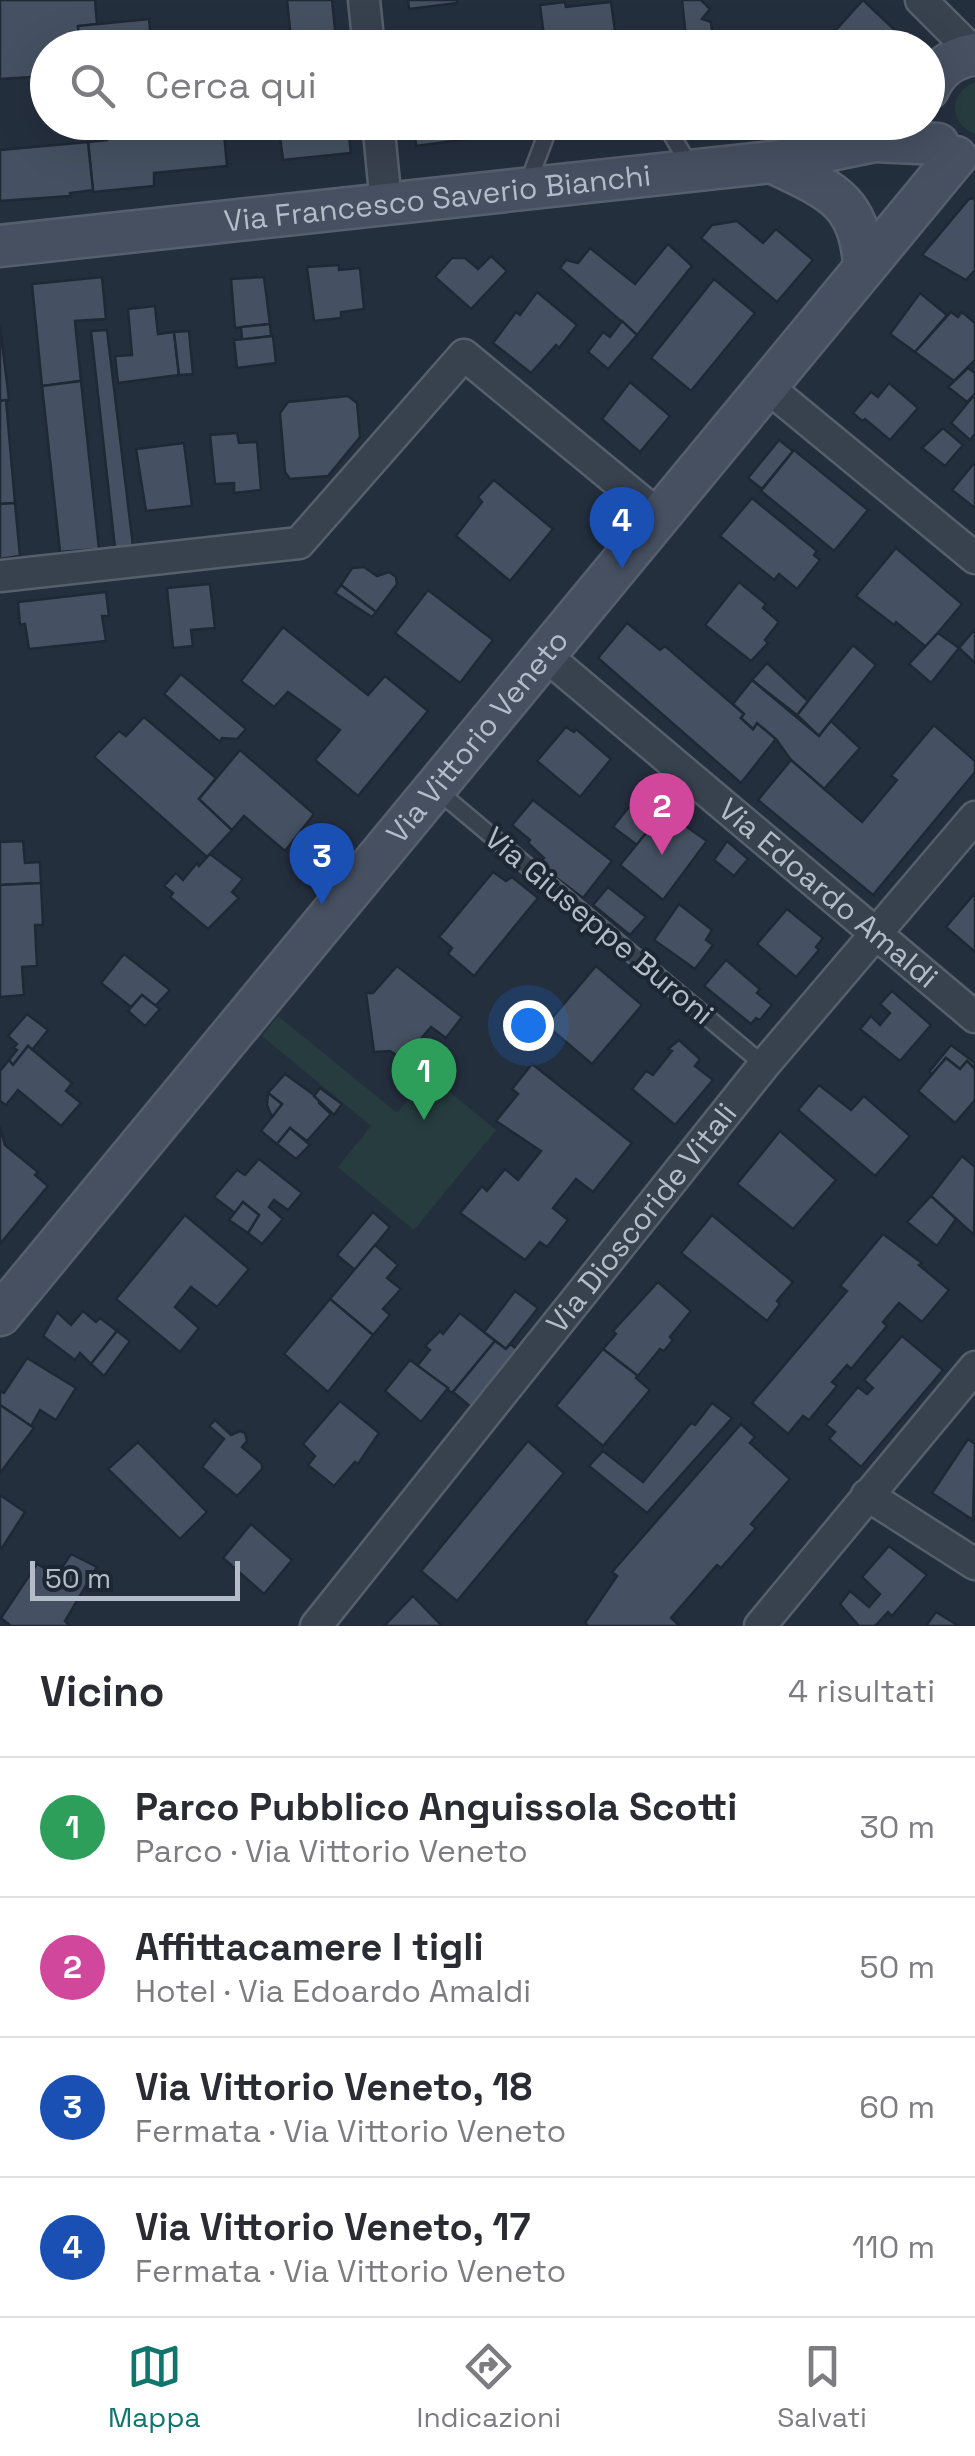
<!DOCTYPE html>
<html lang="it">
<meta charset="utf-8">
<style>
body{margin:0;font-family:"Space Grotesk",sans-serif;background:#f2f2f3;color:#2b2b33}
.scale{position:absolute;left:30px;bottom:25px;width:210px;box-sizing:border-box;padding-left:10px;border:5px solid #b4bcc9;border-top:0;font-size:28px;line-height:35px;white-space:nowrap;color:#b4bcc9;-webkit-text-stroke:8px #1d2633;paint-order:stroke}
.you{position:absolute;left:528px;top:1025px;width:35px;height:35px;margin:-25px;border:8px solid #fff;border-radius:50%;background:#1a73e8;box-shadow:0 0 0 15px #1a73e833}
.badge{display:grid;place-items:center;width:65px;height:65px;border-radius:50%;background:#0f766e;color:#fff;font-size:32px;font-weight:700}
.pin{position:absolute;translate:-50% -82px;filter:drop-shadow(0 2px 5px #0008)}
.pin::after{content:'';position:absolute;top:52px;width:35px;height:30px;background:inherit;clip-path:polygon(0 0,100% 0,50% 100%)}
.list{margin:0;padding:0;list-style:none}
h2{display:flex;justify-content:space-between;align-items:center;height:130px;margin:0;padding:0 40px;font-size:42px}
h2 small{font-size:32px;font-weight:400;color:#7c7c81}
.list li{display:grid;grid-template-columns:65px 1fr auto;gap:30px;align-items:center;box-sizing:border-box;height:140px;padding:0 40px;border-top:2px solid #e1e1e2}
.list b{display:block;font-size:38px;white-space:nowrap}
.list p{margin:0;font-size:32px;white-space:nowrap;color:#7c7c81}
.list em{font-size:32px;font-style:normal;color:#7c7c81}
.icon{flex:none;width:55px;height:55px;fill:none;stroke:currentColor;stroke-width:2;stroke-linecap:round;stroke-linejoin:round}
.map{position:relative;flex:none;width:975px;height:1626px;overflow:hidden}
.search{position:absolute;background:#fff;box-shadow:0 10px 40px #0002;left:30px;right:30px;top:30px;height:110px;display:flex;align-items:center;gap:25px;box-sizing:border-box;padding:0 35px;border-radius:55px;color:#7c7c81;font-size:38px}
.sheet{height:690px;background:#fff}
nav{display:flex;justify-content:space-around;align-items:center;box-sizing:border-box;height:140px;border-top:2px solid #e1e1e2;background:#fff;font-size:28px;color:#7c7c81}
nav a{display:grid;justify-items:center;gap:5px}
nav .on{color:#0f766e}
.map>svg:first-child{display:block}
</style>
<div class="map">
<svg width="975" height="1626" viewBox="0 0 975 1626">
<rect width="100%" height="100%" fill="#242f3e"/>
<g fill="#263c3f">
<path d="M 975,82 L 975,134 C 948,123 948,93 975,82 Z"/>
<path d="M 278,1016 L 397,1113 L 429,1075 L 496,1130 L 414,1230 L 338,1167 L 371,1126 L 262,1036 Z"/>
</g>
<g fill="#455162" stroke="#1f2835" stroke-width="2.5">
<path d="M 0,0 L 95,0 L 97,24 L 78,26 L 80,48 L 48,48 L 48,76 L 0,79 Z"/>
<path d="M 287,0 L 332,0 L 337,48 L 292,48 Z"/>
<path d="M 408,0 L 457,0 L 457,3 L 409,9 Z"/>
<path d="M 682,0 L 701,0 L 710,9 L 702,19 L 711,22 L 714,48 L 687,48 Z"/>
<path d="M 863,0 L 899,34 L 888,48 L 844,48 L 847,43 L 835,31 Z"/>
<path d="M 565,2 L 566,7 L 611,2 L 615,31 L 569,35 L 570,42 L 545,45 L 540,5 Z"/>
<path d="M 149,19 L 152,48 L 80,48 L 78,26 Z"/>
<path d="M 223,122 L 227,166 L 154,173 L 154,186 L 93,192 L 88,142 L 107,140 L 107,134 Z"/>
<path d="M 278,122 L 347,122 L 351,153 L 283,160 Z"/>
<path d="M 414,122 L 489,122 L 490,136 L 416,146 Z"/>
<path d="M 697,122 L 754,122 L 698,129 Z"/>
<path d="M 88,142 L 93,190 L 70,193 L 70,196 L 0,201 L 0,150 Z"/>
<path d="M 975,198 L 975,270 L 966,280 L 922,255 L 969,199 Z"/>
<path d="M 737,221 L 763,243 L 776,229 L 813,260 L 777,302 L 701,238 L 712,225 Z"/>
<path d="M 668,244 L 692,266 L 637,335 L 560,268 L 566,260 L 578,263 L 590,248 L 635,284 Z"/>
<path d="M 491,256 L 507,271 L 471,309 L 435,277 L 452,258 L 465,258 L 478,269 Z"/>
<path d="M 339,265 L 339,270 L 360,268 L 364,309 L 341,312 L 341,318 L 314,321 L 307,267 Z"/>
<path d="M 102,277 L 106,319 L 75,321 L 81,381 L 42,386 L 32,284 Z"/>
<path d="M 264,277 L 270,324 L 235,328 L 231,279 Z"/>
<path d="M 714,279 L 755,313 L 691,391 L 651,358 Z"/>
<path d="M 537,292 L 577,325 L 559,348 L 556,345 L 531,373 L 493,343 L 516,312 L 520,315 Z"/>
<path d="M 920,293 L 947,315 L 915,352 L 890,334 Z"/>
<path d="M 155,306 L 158,334 L 174,332 L 179,375 L 118,383 L 115,356 L 132,355 L 128,309 Z"/>
<path d="M 951,312 L 958,317 L 962,312 L 975,323 L 975,360 L 954,381 L 915,352 Z"/>
<path d="M 622,321 L 637,335 L 608,369 L 588,352 L 603,332 L 610,337 Z"/>
<path d="M 270,324 L 271,336 L 242,340 L 241,327 Z"/>
<path d="M 0,325 L 9,400 L 0,401 Z"/>
<path d="M 107,330 L 133,546 L 115,548 L 91,331 Z"/>
<path d="M 189,331 L 193,374 L 179,375 L 174,332 Z"/>
<path d="M 273,336 L 276,363 L 237,368 L 234,340 Z"/>
<path d="M 968,368 L 975,373 L 975,394 L 967,402 L 948,387 Z"/>
<path d="M 81,381 L 99,549 L 60,552 L 42,386 Z"/>
<path d="M 630,382 L 670,416 L 640,452 L 602,419 Z"/>
<path d="M 889,383 L 918,408 L 890,440 L 865,419 L 862,421 L 853,413 L 871,392 L 878,397 Z"/>
<path d="M 975,394 L 975,434 L 970,440 L 951,423 Z"/>
<path d="M 348,396 L 357,403 L 360,437 L 328,476 L 290,479 L 285,472 L 280,413 L 288,402 Z"/>
<path d="M 6,400 L 15,503 L 0,504 L 0,401 Z"/>
<path d="M 943,428 L 963,445 L 945,466 L 922,448 Z"/>
<path d="M 237,433 L 239,443 L 257,442 L 261,490 L 234,493 L 234,483 L 215,484 L 210,435 Z"/>
<path d="M 779,440 L 793,451 L 762,489 L 748,478 Z"/>
<path d="M 184,443 L 192,506 L 146,511 L 136,449 Z"/>
<path d="M 794,450 L 868,510 L 834,551 L 761,491 Z"/>
<path d="M 975,462 L 975,508 L 952,490 Z"/>
<path d="M 494,480 L 553,529 L 510,581 L 456,536 L 482,502 L 478,497 Z"/>
<path d="M 752,498 L 817,551 L 814,555 L 820,560 L 797,589 L 779,574 L 774,580 L 720,536 Z"/>
<path d="M 15,503 L 20,556 L 0,559 L 0,504 Z"/>
<path d="M 896,548 L 962,604 L 926,647 L 896,622 L 894,625 L 856,596 Z"/>
<path d="M 364,567 L 377,576 L 389,572 L 396,577 L 397,584 L 376,612 L 341,585 L 352,568 Z"/>
<path d="M 739,582 L 766,604 L 763,608 L 779,622 L 765,640 L 768,643 L 751,661 L 705,625 Z"/>
<path d="M 210,584 L 215,628 L 191,630 L 193,646 L 173,648 L 167,588 Z"/>
<path d="M 341,585 L 376,612 L 372,617 L 335,593 Z"/>
<path d="M 428,590 L 493,640 L 460,683 L 395,633 Z"/>
<path d="M 106,592 L 109,616 L 102,616 L 106,641 L 29,649 L 25,624 L 20,625 L 18,602 Z"/>
<path d="M 627,623 L 660,650 L 665,646 L 744,714 L 741,718 L 753,729 L 757,723 L 776,739 L 741,783 L 598,658 Z"/>
<path d="M 283,627 L 368,695 L 385,676 L 428,711 L 358,796 L 315,760 L 340,730 L 288,692 L 274,707 L 241,681 Z"/>
<path d="M 975,629 L 975,663 L 959,648 Z"/>
<path d="M 938,633 L 959,648 L 931,683 L 909,664 Z"/>
<path d="M 853,645 L 876,665 L 819,736 L 797,715 Z"/>
<path d="M 767,663 L 808,701 L 797,715 L 752,680 Z"/>
<path d="M 181,674 L 246,729 L 237,739 L 222,738 L 220,742 L 164,694 Z"/>
<path d="M 752,680 L 819,736 L 831,721 L 860,748 L 824,789 L 791,760 L 776,739 L 757,723 L 753,729 L 741,718 L 744,714 L 733,704 Z"/>
<path d="M 144,717 L 216,778 L 199,799 L 232,830 L 207,857 L 94,757 L 119,731 L 126,736 Z"/>
<path d="M 934,725 L 975,761 L 975,772 L 873,895 L 758,800 L 791,760 L 862,822 L 897,780 L 891,776 Z"/>
<path d="M 566,727 L 574,732 L 576,729 L 611,759 L 580,797 L 537,761 Z"/>
<path d="M 240,750 L 314,814 L 285,851 L 244,816 L 232,830 L 199,799 Z"/>
<path d="M 640,793 L 664,811 L 637,845 L 613,827 Z"/>
<path d="M 533,800 L 612,861 L 583,898 L 538,864 L 544,858 L 528,843 L 530,840 L 512,825 Z"/>
<path d="M 664,811 L 707,841 L 663,900 L 620,865 Z"/>
<path d="M 23,841 L 25,863 L 40,862 L 41,883 L 0,885 L 0,842 Z"/>
<path d="M 727,841 L 748,859 L 734,876 L 714,860 Z"/>
<path d="M 210,854 L 243,879 L 232,892 L 239,898 L 208,929 L 170,897 L 173,893 L 164,886 L 176,873 L 183,880 L 197,863 L 199,866 Z"/>
<path d="M 493,872 L 506,881 L 512,877 L 538,898 L 474,976 L 448,954 L 452,948 L 439,937 Z"/>
<path d="M 41,883 L 43,925 L 35,925 L 37,966 L 22,967 L 24,995 L 0,997 L 0,885 Z"/>
<path d="M 608,887 L 646,917 L 630,935 L 593,905 Z"/>
<path d="M 975,893 L 975,952 L 946,927 Z"/>
<path d="M 679,904 L 712,930 L 706,940 L 713,945 L 695,969 L 654,940 Z"/>
<path d="M 787,909 L 823,938 L 816,947 L 819,950 L 796,977 L 757,944 Z"/>
<path d="M 124,954 L 170,990 L 155,1006 L 142,995 L 131,1007 L 101,983 Z"/>
<path d="M 726,960 L 760,989 L 757,993 L 772,1005 L 760,1020 L 756,1018 L 751,1024 L 704,986 Z"/>
<path d="M 397,966 L 462,1017 L 446,1038 L 431,1027 L 407,1055 L 399,1057 L 390,1051 L 374,1052 L 366,993 L 373,993 Z"/>
<path d="M 596,966 L 642,1005 L 592,1064 L 546,1025 Z"/>
<path d="M 892,991 L 931,1025 L 900,1061 L 860,1029 L 871,1016 L 880,1025 L 890,1013 L 880,1004 Z"/>
<path d="M 142,995 L 160,1009 L 145,1026 L 128,1011 Z"/>
<path d="M 27,1014 L 48,1030 L 32,1050 L 28,1046 L 13,1065 L 9,1060 L 17,1050 L 13,1048 L 17,1044 L 8,1036 Z"/>
<path d="M 679,1040 L 700,1059 L 695,1066 L 713,1080 L 675,1125 L 632,1089 L 646,1071 L 653,1075 L 672,1051 L 668,1049 Z"/>
<path d="M 951,1045 L 975,1063 L 975,1068 L 967,1061 L 960,1069 L 946,1058 L 932,1074 L 929,1072 Z"/>
<path d="M 28,1046 L 72,1083 L 66,1091 L 81,1103 L 61,1126 L 18,1090 L 6,1105 L 0,1101 L 0,1071 L 9,1060 L 13,1065 Z"/>
<path d="M 946,1058 L 960,1069 L 967,1061 L 975,1069 L 975,1100 L 955,1123 L 918,1091 Z"/>
<path d="M 532,1064 L 632,1143 L 593,1192 L 576,1179 L 553,1208 L 568,1220 L 547,1247 L 540,1242 L 525,1260 L 460,1213 L 482,1186 L 487,1191 L 505,1169 L 518,1180 L 541,1151 L 496,1121 L 518,1094 L 512,1089 Z"/>
<path d="M 285,1074 L 321,1100 L 319,1103 L 331,1114 L 307,1141 L 290,1128 L 277,1144 L 261,1131 L 282,1104 L 268,1093 Z"/>
<path d="M 819,1085 L 851,1110 L 864,1096 L 910,1136 L 875,1176 L 798,1110 Z"/>
<path d="M 320,1088 L 342,1104 L 334,1115 L 314,1096 Z"/>
<path d="M 268,1093 L 282,1104 L 272,1117 L 267,1105 Z"/>
<path d="M 0,1127 L 5,1145 L 38,1172 L 35,1175 L 48,1186 L 0,1244 Z"/>
<path d="M 290,1128 L 310,1145 L 296,1159 L 277,1144 Z"/>
<path d="M 780,1131 L 836,1180 L 793,1229 L 737,1184 Z"/>
<path d="M 962,1156 L 975,1167 L 974,1235 L 931,1196 Z"/>
<path d="M 259,1159 L 302,1193 L 288,1210 L 274,1200 L 269,1207 L 283,1219 L 262,1244 L 248,1233 L 259,1215 L 243,1202 L 235,1213 L 214,1197 L 237,1170 L 245,1175 Z"/>
<path d="M 931,1196 L 956,1219 L 937,1246 L 907,1222 Z"/>
<path d="M 243,1202 L 259,1215 L 248,1233 L 229,1220 Z"/>
<path d="M 373,1212 L 390,1227 L 355,1270 L 337,1255 Z"/>
<path d="M 185,1215 L 249,1269 L 217,1307 L 191,1287 L 175,1307 L 199,1328 L 180,1352 L 116,1299 Z"/>
<path d="M 712,1215 L 793,1282 L 777,1301 L 780,1304 L 767,1321 L 681,1253 Z"/>
<path d="M 883,1234 L 922,1263 L 919,1265 L 949,1290 L 922,1322 L 899,1303 L 883,1322 L 887,1326 L 851,1369 L 847,1365 L 832,1382 L 837,1386 L 809,1420 L 803,1416 L 788,1434 L 752,1403 L 847,1291 L 840,1286 Z"/>
<path d="M 375,1245 L 398,1265 L 387,1278 L 401,1289 L 383,1309 L 390,1315 L 373,1335 L 330,1299 Z"/>
<path d="M 658,1282 L 691,1311 L 670,1337 L 673,1340 L 664,1351 L 660,1349 L 638,1376 L 603,1349 L 616,1334 L 613,1331 Z"/>
<path d="M 515,1291 L 538,1308 L 506,1349 L 484,1332 Z"/>
<path d="M 330,1299 L 373,1335 L 328,1392 L 284,1354 Z"/>
<path d="M 83,1311 L 96,1322 L 100,1318 L 117,1331 L 91,1364 L 80,1353 L 75,1360 L 43,1336 L 57,1312 L 71,1325 Z"/>
<path d="M 460,1313 L 495,1341 L 452,1393 L 417,1366 L 430,1350 L 425,1346 L 440,1331 L 443,1334 Z"/>
<path d="M 117,1331 L 130,1341 L 104,1376 L 91,1364 Z"/>
<path d="M 902,1336 L 943,1370 L 861,1467 L 829,1439 L 835,1432 L 826,1425 L 858,1387 L 867,1394 L 873,1388 L 864,1380 Z"/>
<path d="M 495,1341 L 506,1349 L 510,1344 L 518,1350 L 471,1407 L 453,1392 Z"/>
<path d="M 603,1349 L 638,1376 L 636,1378 L 650,1390 L 603,1446 L 556,1406 Z"/>
<path d="M 27,1358 L 76,1388 L 56,1420 L 40,1410 L 31,1426 L 0,1405 L 0,1391 L 4,1393 Z"/>
<path d="M 410,1360 L 448,1388 L 421,1422 L 385,1391 Z"/>
<path d="M 340,1401 L 379,1433 L 358,1464 L 355,1462 L 334,1486 L 308,1465 L 315,1456 L 303,1444 Z"/>
<path d="M 712,1403 L 732,1418 L 647,1513 L 589,1466 L 603,1451 L 643,1482 L 691,1423 L 695,1425 Z"/>
<path d="M 0,1405 L 34,1428 L 0,1473 Z"/>
<path d="M 215,1420 L 231,1435 L 240,1431 L 245,1433 L 247,1441 L 242,1447 L 262,1464 L 262,1469 L 237,1496 L 202,1467 L 224,1439 L 209,1426 Z"/>
<path d="M 741,1424 L 755,1437 L 750,1443 L 790,1479 L 751,1524 L 756,1528 L 721,1568 L 717,1565 L 671,1618 L 680,1626 L 588,1626 L 585,1623 L 617,1576 L 612,1572 Z"/>
<path d="M 968,1439 L 975,1444 L 973,1520 L 932,1493 Z"/>
<path d="M 528,1441 L 564,1473 L 457,1601 L 421,1571 Z"/>
<path d="M 138,1442 L 207,1512 L 180,1539 L 108,1469 Z"/>
<path d="M 0,1495 L 25,1512 L 2,1548 L 0,1546 Z"/>
<path d="M 251,1524 L 292,1560 L 264,1594 L 223,1558 Z"/>
<path d="M 889,1546 L 927,1575 L 892,1616 L 888,1612 L 875,1626 L 859,1626 L 840,1604 L 850,1591 L 869,1607 L 880,1594 L 862,1577 Z"/>
<path d="M 71,1554 L 97,1567 L 65,1621 L 70,1626 L 11,1626 L 1,1618 L 37,1564 L 57,1575 Z"/>
<path d="M 413,1596 L 442,1626 L 384,1626 Z"/>
<path d="M 936,1612 L 959,1626 L 926,1626 Z"/>
</g>
<g fill="none" stroke-linecap="round" stroke-linejoin="round">
<g stroke="#565f6c" stroke-width="20">
<g id="service">
<path d="M 664,122 L 690,166"/>
<path d="M 528,183 L 551,122"/>
<path d="M 438,791 L 764,1065"/>
</g>
</g>
<g stroke="#565f6c" stroke-width="35">
<g id="minor">
<path d="M 364,0 L 369,48"/>
<path d="M 921,0 L 975,54"/>
<path d="M 378,122 L 386,203"/>
<path d="M 765,385 L 975,558"/>
<path d="M 0,576 L 299,543 L 464,355 L 658,515"/>
<path id="s1" d="M 545,655 L 975,1017"/>
<path d="M 867,1495 L 975,1564"/>
<path id="s2" d="M 316,1626 L 764,1065 L 975,817"/>
<path d="M 760,1626 L 975,1367"/>
</g>
</g>
<g stroke="#565f6c" stroke-width="45">
<g id="secondary">
<path d="M 928,89 C 938,68 952,58 975,54"/>
<path d="M 772,162 C 827,189 860,198 864,265"/>
<path id="s3" d="M 0,246 L 772,162 L 875,141 L 938,144"/>
<path id="s4" d="M 0,1315 L 956,157"/>
</g>
</g>
<use href="#service" stroke="#38414e" stroke-width="15"/>
<use href="#minor" stroke="#38414e" stroke-width="30"/>
<use href="#secondary" stroke="#465061" stroke-width="40"/>
</g>
<g text-anchor="middle" stroke-width="8" stroke-linejoin="round" paint-order="stroke">
<g font-size="30" fill="#b4bcc9" stroke="#1d2633">
<text dy="10" stroke="none"><textPath href="#s3" startOffset="440">Via Francesco Saverio Bianchi</textPath></text>
<text dy="10" stroke="none"><textPath href="#s4" startOffset="750">Via Vittorio Veneto</textPath></text>
<text dy="10" stroke="none"><textPath href="#s1" startOffset="370">Via Edoardo Amaldi</textPath></text>
<text transform="translate(599 926) rotate(40)" y="10">Via Giuseppe Buroni</text>
<text dy="10" stroke="none"><textPath href="#s2" startOffset="522">Via Dioscoride Vitali</textPath></text>
</g>
</g>
</svg>
<div class="scale">50 m</div>
<div class="you"></div>
<div class="pin badge" style="left:424px;top:1120px;background:#2e9e5b">1</div>
<div class="pin badge" style="left:662px;top:855px;background:#d1479c">2</div>
<div class="pin badge" style="left:322px;top:905px;background:#1a4fb4">3</div>
<div class="pin badge" style="left:622px;top:569px;background:#1a4fb4">4</div>
<div class="search"><svg class="icon" aria-label="search" viewBox="0 0 24 24"><circle cx="10" cy="10" r="6"/><path d="M15 15l6 6"/></svg>Cerca qui</div>
</div>
<section class="sheet">
<h2>Vicino<small>4 risultati</small></h2>
<ul class="list">
<li><span class="badge" style="background:#2e9e5b">1</span><div><b>Parco Pubblico Anguissola Scotti</b><p>Parco · Via Vittorio Veneto</p></div><em>30 m</em></li>
<li><span class="badge" style="background:#d1479c">2</span><div><b>Affittacamere I tigli</b><p>Hotel · Via Edoardo Amaldi</p></div><em>50 m</em></li>
<li><span class="badge" style="background:#1a4fb4">3</span><div><b>Via Vittorio Veneto, 18</b><p>Fermata · Via Vittorio Veneto</p></div><em>60 m</em></li>
<li><span class="badge" style="background:#1a4fb4">4</span><div><b>Via Vittorio Veneto, 17</b><p>Fermata · Via Vittorio Veneto</p></div><em>110 m</em></li>
</ul>
</section>
<nav>
<a class="on"><svg class="icon" aria-label="map" viewBox="0 0 24 24"><path d="M3 6l6-2 6 2 6-2v14l-6 2-6-2-6 2zM9 4v14M15 6v14"/></svg>Mappa</a>
<a><svg class="icon" aria-label="directions" viewBox="0 0 24 24"><path d="M12 3l9 9-9 9-9-9zM9 14v-3h6M13 9l2 2-2 2"/></svg>Indicazioni</a>
<a><svg class="icon" aria-label="saved" viewBox="0 0 24 24"><path d="M7 4h10v16l-5-4-5 4z"/></svg>Salvati</a>
</nav>
